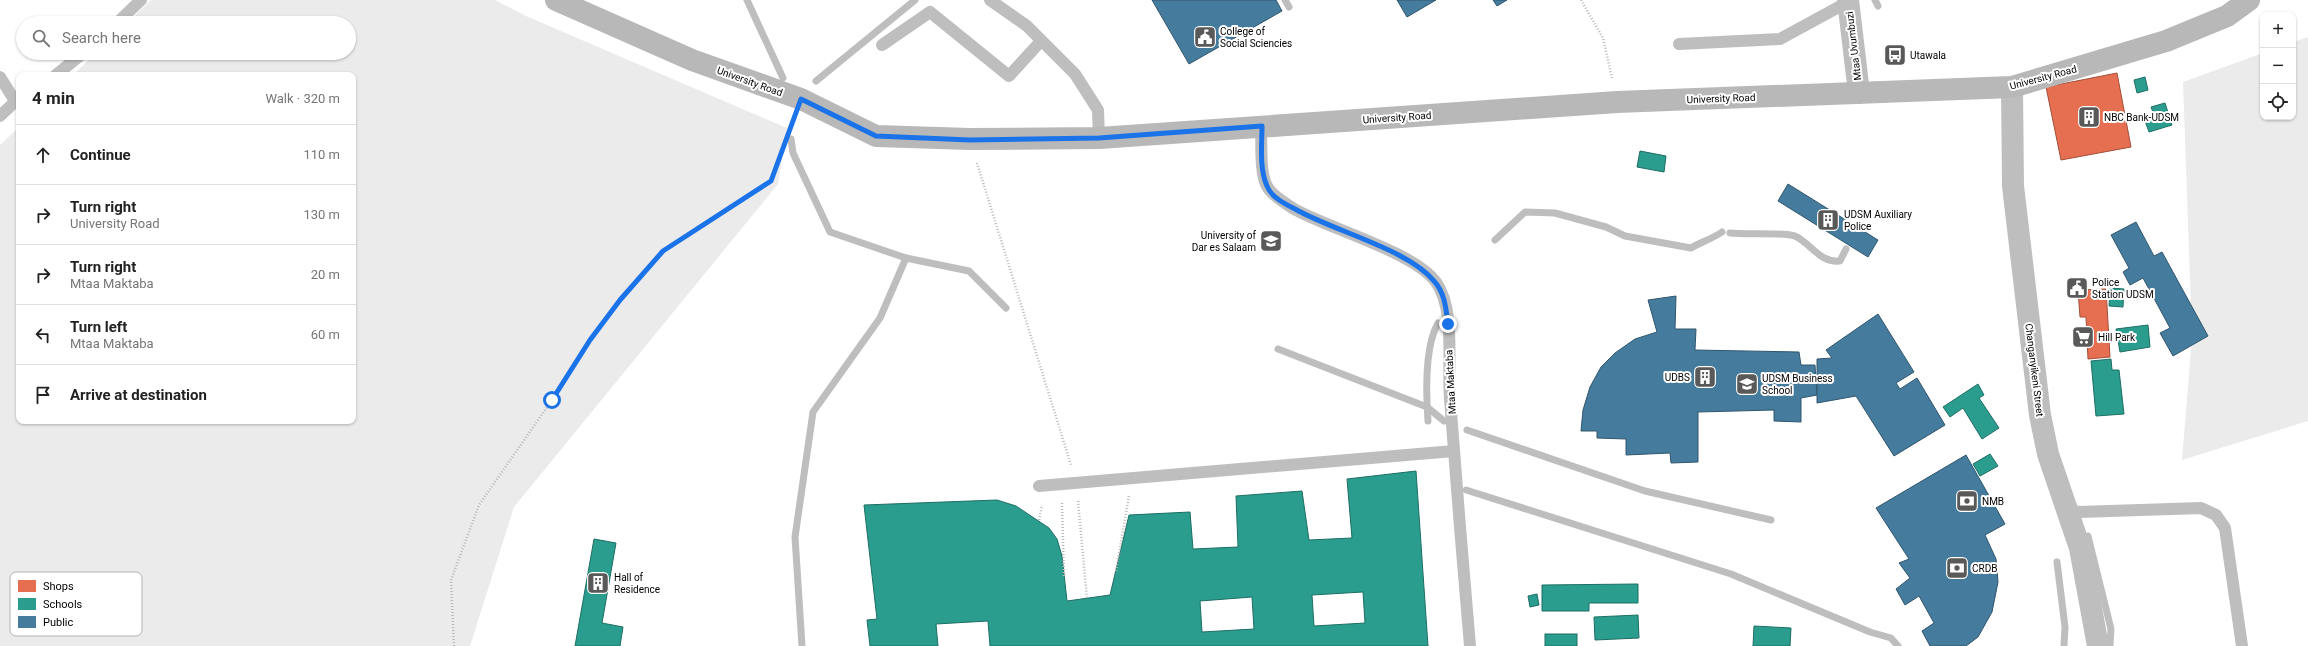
<!DOCTYPE html>
<meta charset="utf-8">
<style>
body{margin:0;font-family:Roboto,sans-serif;background:#f2f2f2;color:#222}
.controls{position:absolute;right:12px;top:12px;display:grid;overflow:hidden;border-radius:8px;box-shadow:0 1px 3px #0004}
.controls button{width:36px;height:36px;display:grid;place-items:center;padding:0;border:0;border-bottom:1px solid #e0e0e0;background:#fff;color:#222;font:20px sans-serif}
.stop{position:absolute;width:12px;height:12px;margin:-9px;border:3px solid #1a73e8;border-radius:50%;background:#fff}
.stop.end{background:#1a73e8;border-color:#fff;box-shadow:0 1px 4px #0008}
.list{margin:0;padding:0;list-style:none}
h2{display:flex;justify-content:space-between;align-items:center;height:52px;margin:0;padding:0 16px;font-size:17px}
h2 small{font-size:13px;font-weight:400;color:#767676}
.list li{display:grid;grid-template-columns:26px 1fr auto;gap:12px;align-items:center;box-sizing:border-box;height:60px;padding:0 16px;border-top:1px solid #e0e0e0}
.list b{display:block;font-size:15px;white-space:nowrap}
.list p{margin:0;font-size:13px;white-space:nowrap;color:#767676}
.list em{font-size:13px;font-style:normal;color:#767676}
.icon{flex:none;width:22px;height:22px;fill:none;stroke:currentColor;stroke-width:2;stroke-linecap:round;stroke-linejoin:round}
.map{position:relative;flex:none;width:2308px;height:646px;overflow:hidden}
.search{position:absolute;background:#fff;box-shadow:0 1px 3px #0004;left:16px;top:16px;width:340px;height:44px;display:flex;align-items:center;gap:10px;box-sizing:border-box;padding:0 14px;border-radius:22px;color:#767676;font-size:15px}
.panel{position:absolute;background:#fff;box-shadow:0 1px 3px #0004;left:16px;top:72px;width:340px;height:352px;border-radius:8px}
.map>svg:first-child{display:block}
</style>
<div class="map">
<svg width="2308" height="646" viewBox="0 0 2308 646">
<rect width="100%" height="100%" fill="#fff"/>
<g fill="#ebebeb">
<path d="M 151,0 L 495,0 L 526,16 L 787,128 L 778,184 L 514,507 L 470,646 L 0,646 L 0,145 L 19,127 L 19,421 L 353,421 L 353,75 L 73,75 L 96,53 L 349,53 L 349,23 L 127,23 Z"/>
<path d="M 2308,37 L 2308,421 L 2182,460 L 2192,337 L 2183,82 L 2263,53 L 2263,117 L 2293,117 L 2293,42 Z"/>
</g>
<g fill="#e76f51" stroke="#a24e39">
<path d="M 2117,73 L 2131,147 L 2061,160 L 2046,87 Z"/>
<path d="M 2106,289 L 2110,357 L 2088,359 L 2086,317 L 2080,317 L 2078,290 Z"/>
</g>
<g fill="#2a9d8f" stroke="#1d6e64" fill-rule="evenodd">
<path d="M 2145,77 L 2148,90 L 2137,93 L 2134,80 Z"/>
<path d="M 2165,103 L 2172,125 L 2149,132 L 2144,118 L 2154,115 L 2151,107 Z"/>
<path d="M 1640,151 L 1666,156 L 1664,172 L 1637,167 Z"/>
<path d="M 2110,288 L 2124,289 L 2123,307 L 2109,306 Z"/>
<path d="M 2148,325 L 2150,347 L 2120,352 L 2116,329 Z"/>
<path d="M 2111,359 L 2112,370 L 2119,370 L 2124,414 L 2096,416 L 2091,361 Z"/>
<path d="M 1978,384 L 1984,395 L 1979,398 L 1999,428 L 1982,439 L 1963,408 L 1950,417 L 1943,407 Z"/>
<path d="M 1990,454 L 1998,466 L 1980,476 L 1973,464 Z"/>
<path d="M 1416,471 L 1428,646 L 990,646 L 988,621 L 936,624 L 938,646 L 870,646 L 867,620 L 877,619 L 864,505 L 997,500 L 1016,506 L 1049,528 L 1057,539 L 1062,556 L 1067,601 L 1110,595 L 1129,515 L 1190,512 L 1193,549 L 1238,547 L 1236,496 L 1302,491 L 1309,540 L 1352,538 L 1347,479 ZM 1363,592 L 1365,623 L 1314,626 L 1312,595 ZM 1252,597 L 1254,629 L 1202,632 L 1200,601 Z"/>
<path d="M 594,539 L 616,543 L 602,623 L 623,627 L 620,646 L 575,646 Z"/>
<path d="M 1638,584 L 1638,603 L 1589,603 L 1589,611 L 1542,611 L 1542,585 Z"/>
<path d="M 1537,594 L 1539,605 L 1530,607 L 1528,596 Z"/>
<path d="M 1638,615 L 1639,638 L 1595,640 L 1594,617 Z"/>
<path d="M 1754,626 L 1791,628 L 1790,646 L 1753,646 Z"/>
<rect x="1545" y="634" width="32" height="12"/>
</g>
<g fill="#457b9d" stroke="#30566e">
<path d="M 1152,0 L 1276,0 L 1282,11 L 1189,64 Z"/>
<path d="M 1397,0 L 1436,0 L 1407,17 Z"/>
<path d="M 1493,0 L 1507,0 L 1497,6 Z"/>
<path d="M 1788,184 L 1878,240 L 1868,257 L 1778,201 Z"/>
<path d="M 2136,222 L 2154,256 L 2162,252 L 2208,336 L 2173,356 L 2160,333 L 2170,328 L 2143,278 L 2130,285 L 2123,272 L 2129,268 L 2111,235 Z"/>
<path d="M 1676,296 L 1675,329 L 1696,329 L 1695,350 L 1799,352 L 1801,365 L 1815,365 L 1817,395 L 1801,398 L 1801,422 L 1774,421 L 1774,410 L 1698,412 L 1698,462 L 1671,463 L 1670,453 L 1626,455 L 1626,439 L 1597,438 L 1597,431 L 1581,431 L 1583,410 L 1590,387 L 1601,367 L 1615,353 L 1635,339 L 1657,332 L 1648,300 Z"/>
<path d="M 1878,314 L 1914,372 L 1896,383 L 1900,389 L 1917,378 L 1945,425 L 1894,456 L 1856,396 L 1817,403 L 1817,359 L 1832,358 L 1826,350 Z"/>
<path d="M 1966,455 L 2005,524 L 1985,535 L 1996,559 L 1998,582 L 1992,612 L 1978,637 L 1966,646 L 1930,646 L 1922,631 L 1934,623 L 1919,596 L 1905,605 L 1896,589 L 1910,578 L 1899,563 L 1909,559 L 1876,508 Z"/>
</g>
<g fill="none" stroke-linecap="round" stroke-linejoin="round">
<g stroke="#bebebe" stroke-width="7">
<path d="M 747,0 L 783,78"/>
<path d="M 1285,0 L 1289,7"/>
<path d="M 1875,0 L 1878,6"/>
<path d="M 816,81 L 915,0"/>
<path d="M 791,139 L 793,153 L 830,232 L 906,258 L 969,271 L 1006,308"/>
<path d="M 1730,233 C 1745,235 1785,232 1795,236 C 1812,244 1819,263 1840,261 L 1846,249"/>
<path d="M 1495,240 L 1525,212 L 1555,213 L 1606,227 L 1625,236 L 1691,248 C 1701,242 1712,239 1722,232"/>
<path d="M 1278,349 L 1427,407 L 1444,421"/>
<path d="M 1428,421 C 1426,393 1424,348 1438,323"/>
<path d="M 1467,430 L 1645,491 L 1771,520"/>
<path d="M 1466,490 L 1731,574 L 1870,632 L 1891,638 L 1898,646"/>
<path d="M 2088,536 L 2111,629 L 2110,646"/>
<path d="M 2057,562 L 2065,627 L 2064,646"/>
<path d="M 802,646 L 795,537 L 813,412 L 880,318 L 906,258"/>
</g>
<g stroke="#b9b9b9" stroke-width="2.5" stroke-dasharray="1 2" stroke-linecap="butt">
<path d="M 1581,0 L 1603,38 L 1612,78"/>
<path d="M 977,163 L 1071,465"/>
<path d="M 1078,501 L 1087,599"/>
<path d="M 1062,503 L 1064,577"/>
<path d="M 1039,520 L 1042,505"/>
<path d="M 1116,571 L 1129,496"/>
<path d="M 454,646 L 451,580 L 479,505 L 552,400 L 590,340 L 620,299 L 663,251 L 771,181 L 793,120"/>
</g>
<g stroke="#bebebe" stroke-width="12">
<path d="M 990,0 L 1027,26 L 1075,74 L 1098,110 L 1099,138"/>
<path d="M 117,23 L 141,0"/>
<path d="M 1679,44 L 1780,39 L 1848,2"/>
<path d="M 882,45 L 930,12 L 1009,76 L 1041,41"/>
<path d="M 56,75 L 83,53"/>
<path d="M 0,77 L 15,101"/>
<path d="M 0,116 L 19,98"/>
<path d="M 1261,126 C 1262,141 1259,175 1268,188 C 1274,197 1285,203 1294,209 C 1330,229 1414,252 1436,282 C 1456,310 1447,365 1450,399 C 1456,481 1463,564 1470,646"/>
<path d="M 1039,486 L 1454,451"/>
<path d="M 2068,510 L 2079,512 L 2201,508 L 2216,515 L 2225,528 L 2242,646"/>
</g>
<g stroke="#bebebe" stroke-width="22">
<path d="M 1848,0 L 1859,93"/>
<path d="M 2012,87 L 2013,186 L 2040,415 L 2048,454 L 2080,548 L 2098,646"/>
</g>
<path stroke="#b8b8b8" stroke-width="22" d="M 556,0 L 692,60 L 801,99 L 876,136 L 970,139 L 1099,138 L 1617,102 L 2012,87 L 2166,41 L 2227,16 L 2249,0"/>
</g>
<g fill="none" stroke-linecap="round" stroke-linejoin="round">
<path stroke="#1a73e8" stroke-width="5" d="M 552,400 L 590,340 L 620,300 L 663,251 L 771,181 L 801,99 L 876,136 L 970,140 L 1099,138 L 1262,126 C 1262,144 1259,168 1267,186 C 1271,197 1285,204 1295,209 C 1333,231 1408,249 1434,281 C 1445,293 1446,309 1448,324"/>
</g>
<defs>
<g id="civic-square" transform="scale(1.15)"><rect x="-9" y="-9" width="18" height="18" rx="4" fill="#595959" stroke="#fff"/><path d="M-.6-6.5H3V-4.5H.6V-3L4-1V1h2V6H-6V1h2V-1L-.6-3ZM-1.2 2.5V6h2.4V2.5Z" fill="#fff"/></g>
<g id="bus-square" transform="scale(1.15)"><rect x="-9" y="-9" width="18" height="18" rx="4" fill="#595959" stroke="#fff"/><path d="M-5-6H5V4H4V6H2V4H-2V6H-4V4H-5ZM-3.5-4V0h7V-4ZM-3.5 1.2v1.5H-2V1.2ZM2 1.2v1.5H3.5V1.2Z" fill="#fff"/></g>
<g id="building-square" transform="scale(1.15)"><rect x="-9" y="-9" width="18" height="18" rx="4" fill="#595959" stroke="#fff"/><path d="M-4-6H4V6H1V3H-1V6H-4ZM-2.5-4.3h1.7v1.8h-1.7ZM.8-4.3h1.7v1.8H.8ZM-2.5-1h1.7V.8h-1.7ZM.8-1h1.7V.8H.8Z" fill="#fff"/></g>
<g id="university-square" transform="scale(1.15)"><rect x="-9" y="-9" width="18" height="18" rx="4" fill="#595959" stroke="#fff"/><path d="M0-5L7-2L0 1L-7-2ZM-4 1L0 2.5L4 1V4Q0 6-4 4Z" fill="#fff"/></g>
<g id="supermarket-square" transform="scale(1.15)"><rect x="-9" y="-9" width="18" height="18" rx="4" fill="#595959" stroke="#fff"/><path d="M-6-5.5h2.5l.6 2H6L4.5 2H-2.5L-4.4-4H-6ZM-1.5 3.2a1.3 1.3 0 1 0 .1 0ZM3 3.2a1.3 1.3 0 1 0 .1 0Z" fill="#fff"/></g>
<g id="bank-square" transform="scale(1.15)"><rect x="-9" y="-9" width="18" height="18" rx="4" fill="#595959" stroke="#fff"/><path d="M-6-4H6V4H-6ZM0-2.3a2.3 2.3 0 1 0 0 4.6a2.3 2.3 0 1 0 0-4.6Z" fill="#fff"/></g>
</defs>
<g fill-rule="evenodd">
<use href="#civic-square" x="1205" y="37"/>
<use href="#bus-square" x="1895" y="55"/>
<use href="#building-square" x="2089" y="117"/>
<use href="#building-square" x="1828" y="220"/>
<use href="#university-square" x="1271" y="241"/>
<use href="#civic-square" x="2077" y="288"/>
<use href="#supermarket-square" x="2083" y="337"/>
<use href="#building-square" x="1705" y="377"/>
<use href="#university-square" x="1747" y="384"/>
<use href="#bank-square" x="1967" y="501"/>
<use href="#bank-square" x="1957" y="568"/>
<use href="#building-square" x="598" y="583"/>
</g>
<g text-anchor="middle" stroke-width="4" stroke-linejoin="round" paint-order="stroke">
<g font-size="10" fill="#000" stroke="#fff" text-anchor="start">
<text x="1220" y="35">College of<tspan x="1220" dy="12">Social Sciencies</tspan></text>
<text x="1910" y="59">Utawala</text>
<text x="2104" y="121">NBC Bank-UDSM</text>
<text x="1844" y="218">UDSM Auxiliary<tspan x="1844" dy="12">Police</tspan></text>
<text x="1256" y="239" text-anchor="end">University of<tspan x="1256" dy="12">Dar es Salaam</tspan></text>
<text x="2092" y="286">Police<tspan x="2092" dy="12">Station UDSM</tspan></text>
<text x="2098" y="341">Hill Park</text>
<text x="1690" y="381" text-anchor="end">UDBS</text>
<text x="1762" y="382">UDSM Business<tspan x="1762" dy="12">School</tspan></text>
<text x="1982" y="505">NMB</text>
<text x="1972" y="572">CRDB</text>
<text x="614" y="581">Hall of<tspan x="614" dy="12">Residence</tspan></text>
</g>
<g font-size="10" fill="#000" stroke="#fff">
<text transform="translate(1853 46) rotate(-97)" y="4">Mtaa Uvumbuzi</text>
<text transform="translate(2043 77) rotate(-15)" y="4">University Road</text>
<text transform="translate(750 81) rotate(20)" y="4">University Road</text>
<text transform="translate(1721 98) rotate(-2)" y="4">University Road</text>
<text transform="translate(1397 117) rotate(-4)" y="4">University Road</text>
<text transform="translate(2035 370) rotate(83)" y="4">Changanyikeni Street</text>
<text transform="translate(1450 382) rotate(-93)" y="4">Mtaa Maktaba</text>
</g>
</g>
<rect x="10" y="572" width="132" height="64" rx="6" fill="#fff" stroke="#b2b2b2" stroke-width="1"/>
<rect x="18" y="580" width="18" height="12" fill="#e76f51"/>
<rect x="18" y="598" width="18" height="12" fill="#2a9d8f"/>
<rect x="18" y="616" width="18" height="12" fill="#457b9d"/>
<g font-size="11" fill="#000">
<text x="43" y="590">Shops</text>
<text x="43" y="608">Schools</text>
<text x="43" y="626">Public</text>
</g>
</svg>
<div class="controls">
<button>+</button>
<button>−</button>
<button><svg class="icon" aria-label="locate" viewBox="0 0 24 24"><circle cx="12" cy="12" r="6"/><path d="M12 2v4M12 18v4M2 12h4M18 12h4"/></svg></button>
</div>
<div class="stop" style="left:552px;top:400px"></div>
<div class="stop end" style="left:1448px;top:324px"></div>
<div class="search"><svg class="icon" aria-label="search" viewBox="0 0 24 24"><circle cx="10" cy="10" r="6"/><path d="M15 15l6 6"/></svg>Search here</div>
<section class="panel">
<h2>4 min<small>Walk · 320 m</small></h2>
<ul class="list">
<li><svg class="icon" aria-label="ahead" viewBox="0 0 24 24"><path d="M12 20V5M6 11l6-6 6 6"/></svg><div><b>Continue</b></div><em>110 m</em></li>
<li><svg class="icon" aria-label="right" viewBox="0 0 24 24"><path d="M7 20v-9h11M14 6l5 5-5 5"/></svg><div><b>Turn right</b><p>University Road</p></div><em>130 m</em></li>
<li><svg class="icon" aria-label="right" viewBox="0 0 24 24"><path d="M7 20v-9h11M14 6l5 5-5 5"/></svg><div><b>Turn right</b><p>Mtaa Maktaba</p></div><em>20 m</em></li>
<li><svg class="icon" aria-label="left" viewBox="0 0 24 24"><path d="M17 20v-9H6M10 6l-5 5 5 5"/></svg><div><b>Turn left</b><p>Mtaa Maktaba</p></div><em>60 m</em></li>
<li><svg class="icon" aria-label="arrive" viewBox="0 0 24 24"><path d="M6 21V4h12l-3 4 3 4H6"/></svg><div><b>Arrive at destination</b></div></li>
</ul>
</section>
</div>
